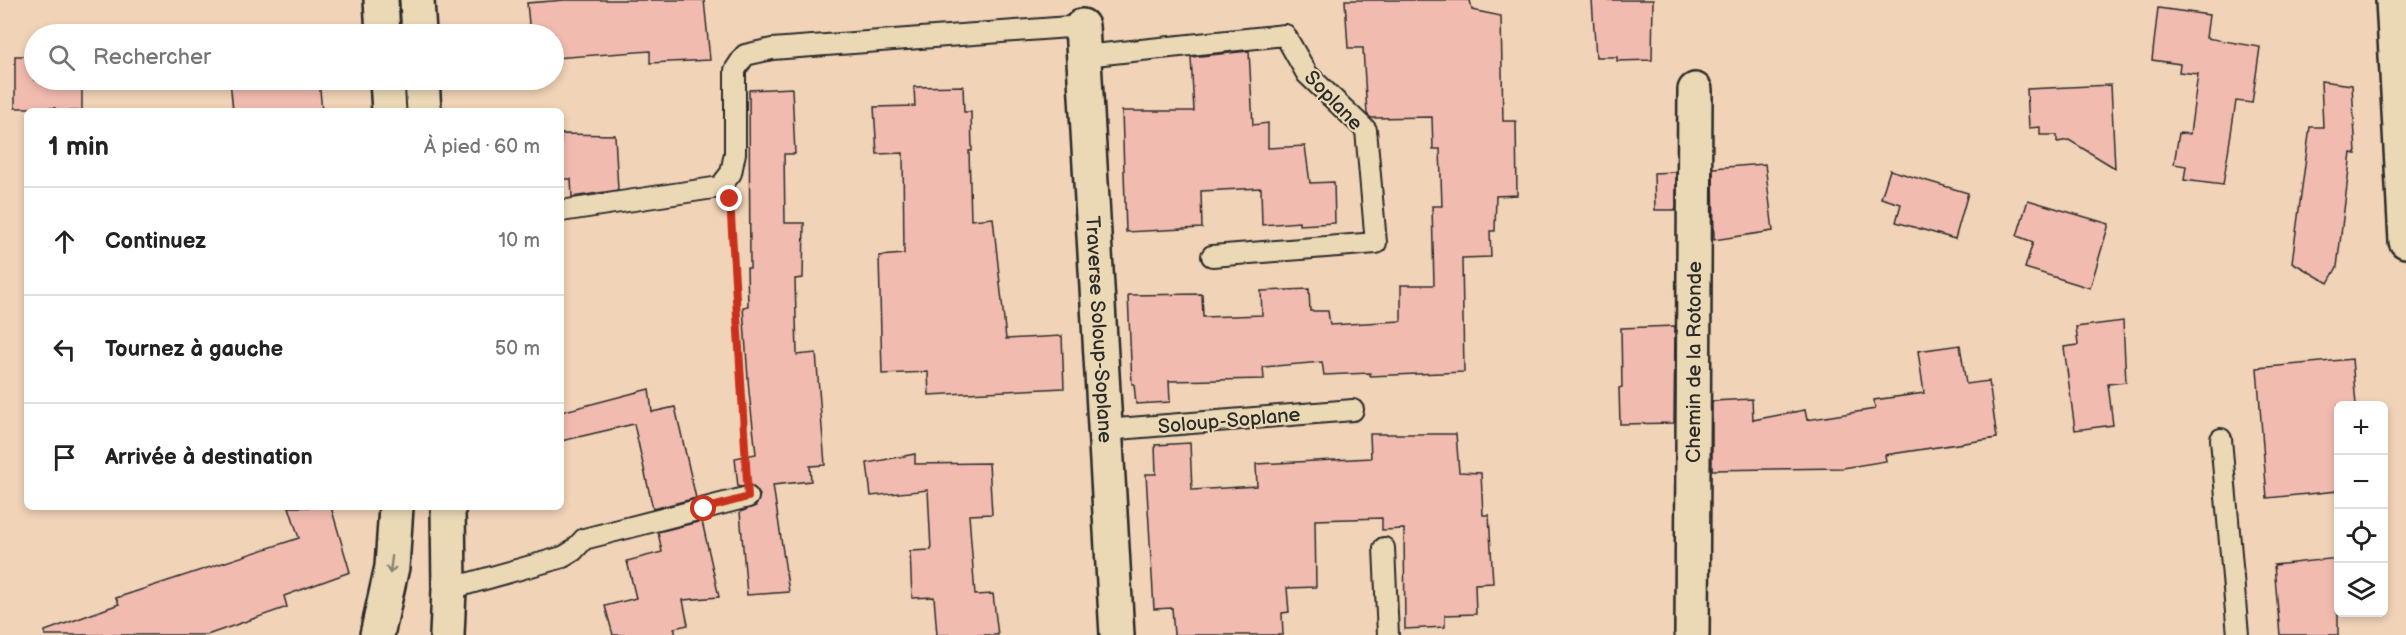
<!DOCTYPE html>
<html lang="fr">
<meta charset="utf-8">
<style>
body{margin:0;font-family:"Balsamiq Sans",sans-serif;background:#f2f2f2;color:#222}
.controls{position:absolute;right:18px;bottom:18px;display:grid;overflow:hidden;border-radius:9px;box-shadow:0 3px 9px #0003}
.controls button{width:54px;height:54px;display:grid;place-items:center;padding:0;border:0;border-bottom:2px solid #e0e0e0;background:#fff;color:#222;font:30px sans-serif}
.stop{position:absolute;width:18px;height:18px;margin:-14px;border:4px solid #c8321e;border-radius:50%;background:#fff}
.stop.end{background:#c8321e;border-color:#fff;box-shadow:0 2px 6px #0008}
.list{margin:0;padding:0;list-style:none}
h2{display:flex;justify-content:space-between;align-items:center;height:78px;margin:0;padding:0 24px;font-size:26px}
h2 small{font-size:20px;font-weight:400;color:#767676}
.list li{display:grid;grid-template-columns:39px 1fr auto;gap:18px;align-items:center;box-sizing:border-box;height:108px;padding:0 24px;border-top:2px solid #e0e0e0}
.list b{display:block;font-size:22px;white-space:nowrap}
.list em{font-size:20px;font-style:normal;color:#767676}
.icon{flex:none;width:33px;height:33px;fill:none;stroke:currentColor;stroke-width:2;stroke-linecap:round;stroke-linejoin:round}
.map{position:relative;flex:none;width:2406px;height:635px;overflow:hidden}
.search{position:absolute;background:#fff;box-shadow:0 3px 9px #0003;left:24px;top:24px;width:540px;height:66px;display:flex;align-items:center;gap:15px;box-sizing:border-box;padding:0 21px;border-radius:33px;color:#767676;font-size:22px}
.panel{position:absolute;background:#fff;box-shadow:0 3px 9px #0003;left:24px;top:108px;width:540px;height:402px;border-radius:9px}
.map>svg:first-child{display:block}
</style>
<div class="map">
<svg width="2406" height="635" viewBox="0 0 2406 635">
<rect width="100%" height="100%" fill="#f1d3b7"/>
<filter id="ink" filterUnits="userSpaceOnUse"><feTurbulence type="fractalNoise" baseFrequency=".0167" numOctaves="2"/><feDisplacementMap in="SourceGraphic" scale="12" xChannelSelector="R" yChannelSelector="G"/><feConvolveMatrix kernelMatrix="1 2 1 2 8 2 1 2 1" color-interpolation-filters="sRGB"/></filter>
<g filter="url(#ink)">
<g fill="#f2bbb0" stroke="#2b2b2b" stroke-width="1.5">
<path d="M 565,0 L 704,0 L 710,60 L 650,63 L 650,51 L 554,58 L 554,34 L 530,34 L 527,3 Z"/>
<path d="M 1345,0 L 1470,0 L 1472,10 L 1501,16 L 1503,121 L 1516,121 L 1517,195 L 1496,196 L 1495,231 L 1490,231 L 1491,257 L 1462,258 L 1464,372 L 1370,376 L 1370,373 L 1324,375 L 1322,362 L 1263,367 L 1264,379 L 1169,381 L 1170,402 L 1136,404 L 1134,384 L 1132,384 L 1128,295 L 1202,294 L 1203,317 L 1262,315 L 1261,291 L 1309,289 L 1310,311 L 1328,311 L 1330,325 L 1401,321 L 1401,285 L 1434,285 L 1432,206 L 1442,206 L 1440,149 L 1433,149 L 1432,117 L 1371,118 L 1367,114 L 1363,48 L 1348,48 Z"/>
<path d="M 1592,0 L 1653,0 L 1652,60 L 1617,61 L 1617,57 L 1596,57 Z"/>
<path d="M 2158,8 L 2209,15 L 2206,38 L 2260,47 L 2252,103 L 2236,101 L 2223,185 L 2184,180 L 2186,166 L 2174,164 L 2179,133 L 2190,134 L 2198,74 L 2179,72 L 2180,64 L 2152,60 Z"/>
<path d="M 1249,51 L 1253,125 L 1268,123 L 1268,148 L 1305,146 L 1310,183 L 1334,182 L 1335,223 L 1299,225 L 1299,222 L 1262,225 L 1261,188 L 1201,191 L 1202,228 L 1126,232 L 1122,111 L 1194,111 L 1191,57 Z"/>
<path d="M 15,56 L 34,56 L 34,80 L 82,80 L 82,111 L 55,111 L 55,108 L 15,108 Z"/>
<path d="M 151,80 L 226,80 L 151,86 Z"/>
<path d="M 230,80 L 319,80 L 322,111 L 233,111 Z"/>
<path d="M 2321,81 L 2352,85 L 2356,154 L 2351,153 L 2337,267 L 2328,283 L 2292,262 L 2310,127 L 2323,127 Z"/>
<path d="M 2111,85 L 2115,168 L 2069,140 L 2057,142 L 2057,135 L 2040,135 L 2040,127 L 2029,128 L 2027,89 Z"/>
<path d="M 963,86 L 964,112 L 971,112 L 972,151 L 969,151 L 971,220 L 993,218 L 1006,339 L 1062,336 L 1064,388 L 929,395 L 928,372 L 882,374 L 879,256 L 904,254 L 903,153 L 877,154 L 874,107 L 915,106 L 914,87 Z"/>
<path d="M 792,88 L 795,154 L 784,154 L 785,223 L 804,223 L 803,278 L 795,279 L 797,355 L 816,353 L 825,465 L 810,466 L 811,481 L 773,485 L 789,592 L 747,595 L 740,512 L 756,506 L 760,495 L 752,486 L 738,487 L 735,458 L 756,454 L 749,392 L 743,307 L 748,306 L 747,268 L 750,268 L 749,90 Z"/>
<path d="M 561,134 L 615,135 L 618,190 L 572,197 L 571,179 L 561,179 Z"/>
<path d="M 1765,164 L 1773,231 L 1714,240 L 1713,168 Z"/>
<path d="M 1890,170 L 1968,193 L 1955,239 L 1896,222 L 1901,204 L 1881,198 Z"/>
<path d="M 1676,172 L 1676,210 L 1655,210 L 1654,173 Z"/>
<path d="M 2028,200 L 2109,224 L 2090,288 L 2025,268 L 2033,242 L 2017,236 Z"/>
<path d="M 2123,321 L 2126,382 L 2108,384 L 2113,425 L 2075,430 L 2064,347 L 2078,345 L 2076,327 Z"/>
<path d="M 1675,326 L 1674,423 L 1620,424 L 1619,388 L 1622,387 L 1621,328 Z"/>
<path d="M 1960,345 L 1966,384 L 1989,381 L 1997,438 L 1885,455 L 1886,461 L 1843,468 L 1712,470 L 1712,401 L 1752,399 L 1753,420 L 1805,410 L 1807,420 L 1875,409 L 1874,400 L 1924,393 L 1918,351 Z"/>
<path d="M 2352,359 L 2356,405 L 2338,405 L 2338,491 L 2267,498 L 2257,368 Z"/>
<path d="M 649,389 L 652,412 L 675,407 L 696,498 L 653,509 L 634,424 L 561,441 L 561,412 Z"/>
<path d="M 1370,434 L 1456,434 L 1459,472 L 1481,473 L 1483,515 L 1489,515 L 1493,583 L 1475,584 L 1476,614 L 1445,615 L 1445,627 L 1405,629 L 1404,529 L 1382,530 L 1382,518 L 1315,520 L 1316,587 L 1287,588 L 1289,612 L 1282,613 L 1283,635 L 1174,635 L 1172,608 L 1154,609 L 1146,474 L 1156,474 L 1155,445 L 1190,443 L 1192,490 L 1257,486 L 1256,464 L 1371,458 Z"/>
<path d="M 915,454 L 915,464 L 989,463 L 992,514 L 969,515 L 975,595 L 993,594 L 998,635 L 937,635 L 934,597 L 912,598 L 910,551 L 931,550 L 928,490 L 871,496 L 867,463 Z"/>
<path d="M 289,507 L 331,507 L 350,572 L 284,596 L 287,607 L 207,635 L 45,635 L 45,631 L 119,604 L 116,598 L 299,538 Z"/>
<path d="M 702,521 L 719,597 L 683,600 L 688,625 L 674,628 L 676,635 L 613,635 L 605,606 L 636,598 L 627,561 L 662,552 L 658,532 Z"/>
<path d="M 2338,558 L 2338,635 L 2280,635 L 2274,565 Z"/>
</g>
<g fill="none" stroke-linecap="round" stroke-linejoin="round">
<g stroke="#2b2b2b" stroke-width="24">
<g id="lane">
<path d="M 1084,56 L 1285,35 L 1307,74 L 1366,130 L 1376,243 L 1212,256"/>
<path d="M 561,211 L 720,187 L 731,173 L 735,153 L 735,70 L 745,55 L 772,49 L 1082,26"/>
<path d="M 1105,430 L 1353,410"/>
<path d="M 2221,439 L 2238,635"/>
<path d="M 1384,548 L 1388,635"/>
<path d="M 449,589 L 563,557 L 573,551 L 584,539 L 748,497"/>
</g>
</g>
<g stroke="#2b2b2b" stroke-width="38">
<g id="street">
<path d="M 2393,0 L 2406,241"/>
<path id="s1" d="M 1082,26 L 1117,635"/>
<path id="s2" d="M 1692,635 L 1695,90"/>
</g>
</g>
<g stroke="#2b2b2b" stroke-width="38">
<g id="secondary">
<path d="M 381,0 L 383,34"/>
<path d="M 417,0 L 419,34"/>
<path d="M 387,80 L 389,111"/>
<path d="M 422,80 L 424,111"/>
<path d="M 377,635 L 392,567 L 396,507"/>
<path d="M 447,635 L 449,589 L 448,507"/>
</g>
</g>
<path stroke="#2b2b2b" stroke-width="4" stroke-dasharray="6 4.5" stroke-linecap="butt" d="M 731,214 L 746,470"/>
<use href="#lane" stroke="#ebd9b6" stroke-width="20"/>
<use href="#street" stroke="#ebd9b6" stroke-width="33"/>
<use href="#secondary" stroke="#ebd9b6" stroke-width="33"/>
</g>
<defs><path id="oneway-shaft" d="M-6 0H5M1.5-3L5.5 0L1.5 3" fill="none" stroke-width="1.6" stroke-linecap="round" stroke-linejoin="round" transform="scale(1.5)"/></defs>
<use stroke="#8b8270" href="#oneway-shaft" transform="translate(391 565) rotate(97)"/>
</g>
<g fill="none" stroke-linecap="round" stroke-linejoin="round" filter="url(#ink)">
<path stroke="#c8321e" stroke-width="8" d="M 704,509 L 748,497 L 730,199"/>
</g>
<g text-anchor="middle" stroke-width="4.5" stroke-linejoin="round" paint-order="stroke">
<g font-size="20" fill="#2b2b2b" stroke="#ebd9b6">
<text transform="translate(1334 100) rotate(46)" y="7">Soplane</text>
<text dy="7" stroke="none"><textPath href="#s1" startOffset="304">Traverse Soloup-Soplane</textPath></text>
<text dy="7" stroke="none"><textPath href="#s2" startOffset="273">Chemin de la Rotonde</textPath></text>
<text transform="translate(1229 420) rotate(-5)" y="7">Soloup-Soplane</text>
</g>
</g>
</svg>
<div class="controls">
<button>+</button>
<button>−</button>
<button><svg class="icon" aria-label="locate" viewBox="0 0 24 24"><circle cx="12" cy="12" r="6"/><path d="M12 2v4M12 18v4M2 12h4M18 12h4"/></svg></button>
<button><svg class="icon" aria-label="layers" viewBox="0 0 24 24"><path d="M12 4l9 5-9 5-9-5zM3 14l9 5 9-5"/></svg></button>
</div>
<div class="stop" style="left:704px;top:509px"></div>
<div class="stop end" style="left:730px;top:199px"></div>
<div class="search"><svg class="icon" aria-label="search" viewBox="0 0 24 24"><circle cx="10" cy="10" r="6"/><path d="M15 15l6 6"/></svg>Rechercher</div>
<section class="panel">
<h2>1 min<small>À pied · 60 m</small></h2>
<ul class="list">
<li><svg class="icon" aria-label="ahead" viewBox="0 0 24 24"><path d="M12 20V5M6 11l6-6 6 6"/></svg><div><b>Continuez</b></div><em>10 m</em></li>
<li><svg class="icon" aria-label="left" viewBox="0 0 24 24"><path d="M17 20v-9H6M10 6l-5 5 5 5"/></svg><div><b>Tournez à gauche</b></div><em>50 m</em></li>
<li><svg class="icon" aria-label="arrive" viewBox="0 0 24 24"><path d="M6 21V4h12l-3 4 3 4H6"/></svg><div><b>Arrivée à destination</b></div></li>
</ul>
</section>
</div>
